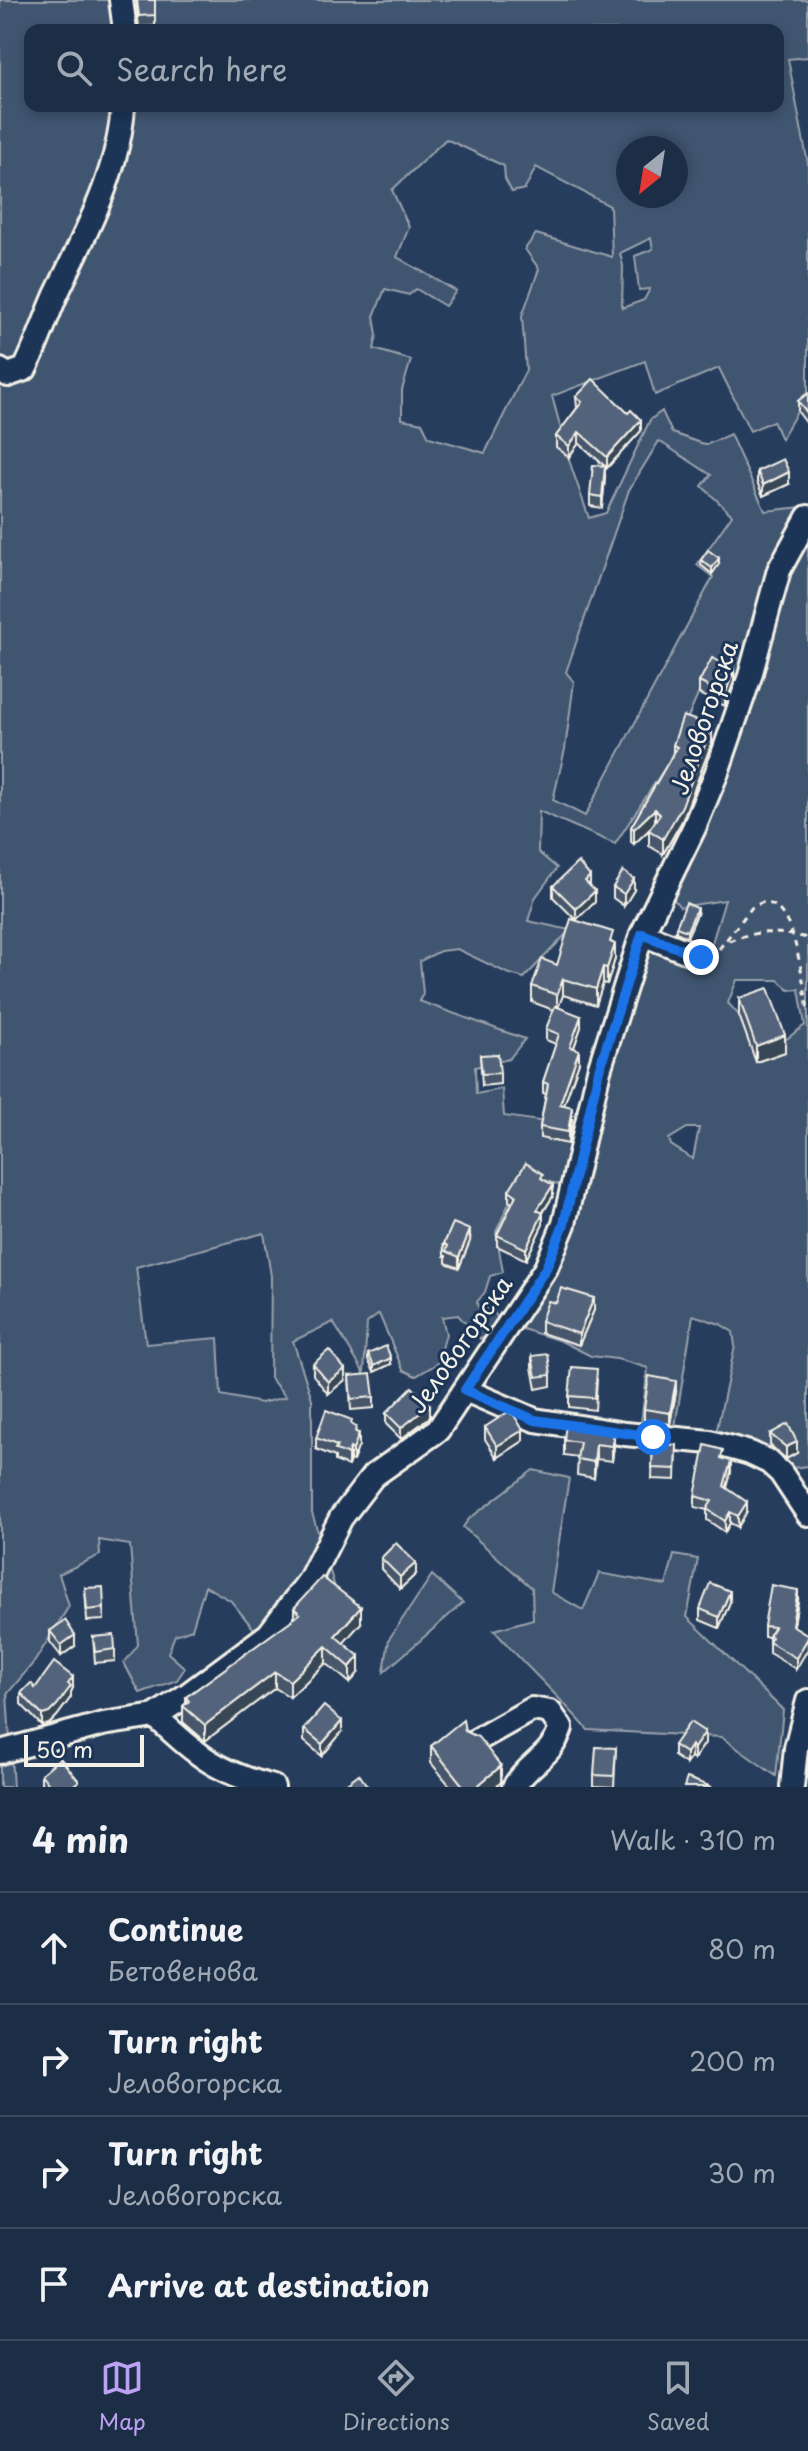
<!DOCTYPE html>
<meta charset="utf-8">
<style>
body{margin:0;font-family:"Playpen Sans",sans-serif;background:#25364d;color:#f1f3f6}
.compass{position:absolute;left:616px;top:136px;width:72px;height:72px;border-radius:50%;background:#1c2e46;box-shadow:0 4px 12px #0003;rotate:210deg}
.scale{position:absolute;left:24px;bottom:20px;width:120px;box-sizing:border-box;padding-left:8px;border:4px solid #f4f1e8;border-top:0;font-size:22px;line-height:28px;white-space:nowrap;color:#f4f1e8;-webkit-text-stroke:6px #1d3557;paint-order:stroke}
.stop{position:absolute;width:24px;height:24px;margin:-18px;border:6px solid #1a73e8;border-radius:50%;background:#fff}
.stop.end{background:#1a73e8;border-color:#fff;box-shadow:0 2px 8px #0008}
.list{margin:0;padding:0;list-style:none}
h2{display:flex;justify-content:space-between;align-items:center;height:104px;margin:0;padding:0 32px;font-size:34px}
h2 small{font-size:26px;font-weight:400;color:#a0a8b3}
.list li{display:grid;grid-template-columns:52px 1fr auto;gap:24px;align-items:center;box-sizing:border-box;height:112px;padding:0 32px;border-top:2px solid #3a4a5f}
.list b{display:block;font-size:30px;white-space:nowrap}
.list p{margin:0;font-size:26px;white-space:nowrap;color:#a0a8b3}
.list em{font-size:26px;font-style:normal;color:#a0a8b3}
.icon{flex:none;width:44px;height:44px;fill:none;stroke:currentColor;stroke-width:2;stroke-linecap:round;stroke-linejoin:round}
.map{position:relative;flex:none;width:808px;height:1787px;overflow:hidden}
.search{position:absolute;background:#1c2e46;box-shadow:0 4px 12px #0003;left:24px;right:24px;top:24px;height:88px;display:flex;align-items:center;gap:20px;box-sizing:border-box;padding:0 28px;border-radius:16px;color:#a0a8b3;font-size:30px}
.sheet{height:552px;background:#1c2e46}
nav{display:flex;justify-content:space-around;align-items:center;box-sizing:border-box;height:112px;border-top:2px solid #3a4a5f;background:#1c2e46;font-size:22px;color:#a0a8b3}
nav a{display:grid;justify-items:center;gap:4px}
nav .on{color:#bca0f2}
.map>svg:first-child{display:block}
</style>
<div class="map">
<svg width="808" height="1787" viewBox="0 0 808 1787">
<rect width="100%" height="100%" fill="#263d5d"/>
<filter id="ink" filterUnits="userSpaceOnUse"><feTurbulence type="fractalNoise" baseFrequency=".0125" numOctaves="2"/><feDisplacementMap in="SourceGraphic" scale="16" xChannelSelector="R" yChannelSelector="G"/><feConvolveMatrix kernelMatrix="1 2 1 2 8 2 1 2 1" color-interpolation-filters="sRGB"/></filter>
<g filter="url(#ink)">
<g fill="#40546f" stroke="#9aa2ac" stroke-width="2" fill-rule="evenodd">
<path d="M 0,0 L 808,0 L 808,57 L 788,59 L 808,164 L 808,393 L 781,439 L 773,421 L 750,431 L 719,368 L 655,395 L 645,361 L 552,396 L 570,463 L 589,518 L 606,513 L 650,420 L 662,411 L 672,433 L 706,445 L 730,434 L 765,511 L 802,507 L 766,582 L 740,676 L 712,663 L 668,763 L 615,844 L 539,811 L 538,852 L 557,868 L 535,898 L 528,921 L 570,930 L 524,978 L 507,973 L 457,949 L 440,951 L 420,961 L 423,994 L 419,1001 L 525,1039 L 509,1059 L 475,1067 L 476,1094 L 502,1089 L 504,1116 L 580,1127 L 567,1188 L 523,1172 L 496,1232 L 503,1272 L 490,1276 L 485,1292 L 477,1302 L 478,1307 L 491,1308 L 500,1321 L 556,1262 L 605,1083 L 650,943 L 700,952 L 711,946 L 725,900 L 680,907 L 670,895 L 784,561 L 808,528 L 808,1466 L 785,1469 L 715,1438 L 735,1346 L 733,1332 L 720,1324 L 693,1315 L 674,1433 L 640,1430 L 648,1368 L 617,1359 L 591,1356 L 561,1341 L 500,1322 L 495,1335 L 480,1339 L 458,1315 L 442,1317 L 446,1334 L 438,1363 L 416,1376 L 403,1370 L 379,1314 L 367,1323 L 364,1373 L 333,1322 L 293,1341 L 312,1399 L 312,1513 L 341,1607 L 282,1656 L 253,1628 L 231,1601 L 205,1586 L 192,1629 L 175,1635 L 168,1653 L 185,1668 L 177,1680 L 140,1693 L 124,1663 L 138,1645 L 130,1545 L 99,1540 L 100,1555 L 59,1574 L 69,1606 L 35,1661 L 7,1694 L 13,1787 L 0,1787 ZM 30,30 L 778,30 L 778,106 L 30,106 ZM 446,139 L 504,166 L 505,179 L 512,192 L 525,189 L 536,167 L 610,206 L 612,257 L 536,234 L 525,249 L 539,269 L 522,316 L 526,370 L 485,453 L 429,437 L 422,423 L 402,419 L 402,390 L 411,360 L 374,349 L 377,335 L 374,316 L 385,289 L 409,295 L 416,289 L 445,306 L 456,291 L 397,257 L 409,227 L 392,190 ZM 628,148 L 676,148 L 676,196 L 628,196 ZM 651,238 L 653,249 L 635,256 L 639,290 L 650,289 L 644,300 L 622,308 L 623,266 L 620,253 ZM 659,441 L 711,475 L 702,486 L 732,515 L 697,565 L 713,577 L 585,816 L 553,800 L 565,749 L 574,682 L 566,672 L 629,490 ZM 737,980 L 778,980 L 789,990 L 799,989 L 805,1025 L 756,1062 L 739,1015 L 728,1003 ZM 687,1128 L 699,1128 L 693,1159 L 671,1145 L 669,1139 ZM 451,1228 L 471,1237 L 459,1268 L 444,1255 L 443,1245 ZM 264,1233 L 271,1276 L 270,1378 L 286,1397 L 261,1403 L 221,1395 L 218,1338 L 146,1344 L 136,1267 Z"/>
<path d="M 533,1470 L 569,1478 L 551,1592 L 583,1610 L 599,1573 L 666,1585 L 674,1555 L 698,1559 L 687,1617 L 783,1710 L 776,1776 L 721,1737 L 588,1730 C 558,1695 524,1665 494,1630 L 533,1619 L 532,1588 L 463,1527 L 469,1519 Z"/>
<path d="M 432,1575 L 463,1603 L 384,1672 L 389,1639 Z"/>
</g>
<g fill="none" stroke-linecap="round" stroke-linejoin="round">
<g stroke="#f4f1e8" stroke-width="28">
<g id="minor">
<path d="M 121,0 L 125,30"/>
<path d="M 0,370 L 8,375 L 25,369 C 37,345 45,320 56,295 C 84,235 119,174 123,106"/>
<path d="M 642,934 L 701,957"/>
<path d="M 465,1390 L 535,1420 L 625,1434 L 710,1442 L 750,1453 L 769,1462 L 781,1473 L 808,1514"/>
<path d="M 155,1716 C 197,1755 216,1772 273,1787"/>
<path d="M 477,1740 L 532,1709 L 550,1712 L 561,1728 C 551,1758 529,1762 514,1787"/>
<path d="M 0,1752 L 103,1724 L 155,1716 L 187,1695 L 269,1634 L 309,1581 L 341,1518 L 373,1476 L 438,1430 L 546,1268 L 564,1224 L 599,1070 L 642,934 L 694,828 L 717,772 L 750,676 L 779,570 L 808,517"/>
<path d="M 792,1787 L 796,1748 L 808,1701"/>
</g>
</g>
<g stroke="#f4f1e8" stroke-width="3" stroke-dasharray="6 6" stroke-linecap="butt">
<path d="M 729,941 C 758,929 779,932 808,938"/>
<path d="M 719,949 L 753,906 L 764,902 C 768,903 773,904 776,907 C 797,924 803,984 808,1010"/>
</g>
<use href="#minor" stroke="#1d3557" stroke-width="22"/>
</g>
<g fill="#47566a" stroke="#f4f1e8" stroke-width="2">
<path d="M 136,0 L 155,0 L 155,26 L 139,27 Z"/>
<path d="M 808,393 L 808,425 L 798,412 L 798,401 Z"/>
<path d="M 576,397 L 641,431 L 607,468 L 579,443 L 569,457 L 556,447 L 556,436 L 577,408 Z"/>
<path d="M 757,471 L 789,484 L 763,496 L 757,482 Z"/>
<path d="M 605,478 L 602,508 L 590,506 L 590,495 Z"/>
<path d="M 701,560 L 719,564 L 712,574 L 701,565 Z"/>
<path d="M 734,681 L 725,706 L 699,694 L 699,682 Z"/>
<path d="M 712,742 L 682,821 L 663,854 L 649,846 L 649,830 L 634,844 L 631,842 L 631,827 L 673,755 L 673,745 Z"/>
<path d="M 553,886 L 590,887 L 595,902 L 576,920 L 613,943 L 615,959 L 607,984 L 603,983 L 596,1005 L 563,995 L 558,1007 L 581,1027 L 574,1048 L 579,1062 L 564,1105 L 572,1118 L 568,1144 L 540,1138 L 540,1127 L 546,1094 L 543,1093 L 543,1082 L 556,1044 L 546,1040 L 546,1029 L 554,1010 L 532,1002 L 532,986 L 557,965 L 576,920 L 553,897 Z"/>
<path d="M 613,887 L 634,890 L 624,906 L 613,898 Z"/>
<path d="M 697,914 L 687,937 L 676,932 L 676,927 Z"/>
<path d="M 739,998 L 785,1052 L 756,1062 L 739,1015 Z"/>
<path d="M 480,1055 L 500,1073 L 500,1084 L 482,1086 Z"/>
<path d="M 543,1179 L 553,1196 L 543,1213 L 543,1224 L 526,1260 L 497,1246 L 497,1235 L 512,1203 L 509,1201 L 509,1190 Z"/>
<path d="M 470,1241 L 459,1268 L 446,1263 L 446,1256 L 444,1256 L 444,1244 Z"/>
<path d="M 556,1303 L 594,1310 L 579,1345 L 541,1333 L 541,1321 Z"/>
<path d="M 368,1354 L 391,1364 L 374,1372 L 368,1360 Z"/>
<path d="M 532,1356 L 551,1375 L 551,1386 L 536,1389 L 532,1367 Z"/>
<path d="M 313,1364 L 345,1380 L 328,1394 L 313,1375 Z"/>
<path d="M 349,1376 L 374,1397 L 374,1408 L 351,1410 Z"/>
<path d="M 597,1380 L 595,1410 L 569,1407 L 569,1396 Z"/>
<path d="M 676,1392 L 670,1424 L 644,1420 L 644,1409 Z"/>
<path d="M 386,1413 L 430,1417 L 401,1439 L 386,1424 Z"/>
<path d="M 352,1425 L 356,1432 L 359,1445 L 353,1461 L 350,1460 L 348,1466 L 335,1461 L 335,1457 L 316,1449 L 316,1438 Z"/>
<path d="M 485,1427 L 523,1441 L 497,1458 L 485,1439 Z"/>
<path d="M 770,1434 L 797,1453 L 786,1459 L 770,1445 Z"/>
<path d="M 564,1440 L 614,1446 L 612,1461 L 596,1459 L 594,1478 L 577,1475 L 578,1457 L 564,1455 Z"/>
<path d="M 653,1444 L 677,1445 L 676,1480 L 652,1479 Z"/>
<path d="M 723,1459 L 731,1472 L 727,1488 L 747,1512 L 738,1527 L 730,1523 L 725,1532 L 707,1520 L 707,1510 L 695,1507 L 695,1496 Z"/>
<path d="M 381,1558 L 416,1574 L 400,1589 L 381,1569 Z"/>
<path d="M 85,1588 L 104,1608 L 104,1620 L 87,1621 Z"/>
<path d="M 798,1601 L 793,1626 L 808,1635 L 796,1669 L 769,1653 L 769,1637 L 764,1637 L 764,1626 Z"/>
<path d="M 730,1602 L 719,1628 L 700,1620 L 700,1609 Z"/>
<path d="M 294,1608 L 361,1623 L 343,1643 L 359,1672 L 350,1683 L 326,1663 L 290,1697 L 275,1688 L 205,1741 L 183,1722 L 183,1706 L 186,1703 L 186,1697 L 294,1619 Z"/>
<path d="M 50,1631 L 75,1646 L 61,1656 L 50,1642 Z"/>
<path d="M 93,1637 L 115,1649 L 115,1661 L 95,1663 Z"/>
<path d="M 35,1688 L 73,1688 L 71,1692 L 71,1697 L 57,1716 L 49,1724 L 42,1726 L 21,1704 L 21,1693 Z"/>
<path d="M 304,1729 L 342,1732 L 322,1756 L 304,1741 Z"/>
<path d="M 465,1731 L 501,1782 L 496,1787 L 451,1787 L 431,1763 L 431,1746 Z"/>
<path d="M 705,1743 L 694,1759 L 691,1757 L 686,1764 L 674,1756 L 674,1745 Z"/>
<path d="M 616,1748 L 614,1787 L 594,1786 L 594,1775 Z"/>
<path d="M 41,1774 L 79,1787 L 42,1787 L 41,1785 Z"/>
</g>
<g fill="#394656" stroke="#f4f1e8" stroke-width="2">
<path d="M 641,420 L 641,431 L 607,468 L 607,457 Z"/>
<path d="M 579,432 L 579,443 L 569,457 L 569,446 Z"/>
<path d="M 605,466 L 605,478 L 602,508 L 602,497 Z"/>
<path d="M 789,472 L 789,484 L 763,496 L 763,485 Z"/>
<path d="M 719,558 L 719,564 L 712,574 L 712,568 Z"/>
<path d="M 734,669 L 734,681 L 725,706 L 725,695 Z"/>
<path d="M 712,726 L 712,742 L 682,821 L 663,854 L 663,839 Z"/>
<path d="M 655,809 L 655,824 L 634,844 L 634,829 Z"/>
<path d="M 590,876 L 590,887 L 585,881 Z"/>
<path d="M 634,879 L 634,890 L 624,906 L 624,894 Z"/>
<path d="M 595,891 L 595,902 L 576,920 L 576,909 Z"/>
<path d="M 697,908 L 697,914 L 687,937 L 687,931 Z"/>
<path d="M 615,944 L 615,959 L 607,984 L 607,968 Z"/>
<path d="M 603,967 L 603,983 L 596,1005 L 596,989 Z"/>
<path d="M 563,979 L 563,995 L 557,1011 L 557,995 Z"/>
<path d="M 581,1016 L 581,1027 L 570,1058 L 570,1047 Z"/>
<path d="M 785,1035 L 785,1052 L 756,1062 L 756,1046 Z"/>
<path d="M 579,1050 L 579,1062 L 560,1116 L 560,1104 Z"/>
<path d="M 572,1107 L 572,1118 L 568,1144 L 568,1132 Z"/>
<path d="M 553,1185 L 553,1196 L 537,1221 L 537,1210 Z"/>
<path d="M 543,1213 L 543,1224 L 526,1260 L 526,1249 Z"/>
<path d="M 470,1230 L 470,1241 L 459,1268 L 459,1257 Z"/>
<path d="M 594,1298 L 594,1310 L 579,1345 L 579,1334 Z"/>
<path d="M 391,1358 L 391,1364 L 374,1372 L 374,1366 Z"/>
<path d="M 345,1369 L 345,1380 L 328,1394 L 328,1382 Z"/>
<path d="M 676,1381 L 676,1392 L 670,1424 L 670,1413 Z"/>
<path d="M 430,1405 L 430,1417 L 401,1439 L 401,1428 Z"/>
<path d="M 523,1430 L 523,1441 L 497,1458 L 497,1446 Z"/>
<path d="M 614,1431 L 614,1446 L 612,1461 L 612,1446 Z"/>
<path d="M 359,1433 L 359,1445 L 353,1461 L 353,1450 Z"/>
<path d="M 797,1442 L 797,1453 L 786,1459 L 786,1447 Z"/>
<path d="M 596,1444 L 596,1459 L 594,1478 L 594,1462 Z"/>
<path d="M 350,1448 L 350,1460 L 348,1466 L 348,1454 Z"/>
<path d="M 731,1461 L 731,1472 L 724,1497 L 724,1486 Z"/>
<path d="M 747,1502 L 747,1512 L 738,1527 L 738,1516 Z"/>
<path d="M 730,1512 L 730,1523 L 725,1532 L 725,1521 Z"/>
<path d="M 416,1563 L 416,1574 L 400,1589 L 400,1577 Z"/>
<path d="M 798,1590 L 798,1601 L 792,1636 L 792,1625 Z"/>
<path d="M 730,1591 L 730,1602 L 719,1628 L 719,1617 Z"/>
<path d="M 361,1607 L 361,1623 L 335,1653 L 335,1636 Z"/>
<path d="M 75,1635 L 75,1646 L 61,1656 L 61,1645 Z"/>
<path d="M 808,1638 L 808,1649 L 796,1669 L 796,1658 Z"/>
<path d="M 326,1646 L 326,1663 L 290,1697 L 290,1681 Z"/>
<path d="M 359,1656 L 359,1672 L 350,1683 L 350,1667 Z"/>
<path d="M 275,1672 L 275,1688 L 205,1741 L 205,1725 Z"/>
<path d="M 73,1677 L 73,1688 L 71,1692 L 71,1697 L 57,1716 L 49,1724 L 42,1726 L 42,1715 Z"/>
<path d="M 342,1721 L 342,1732 L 322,1756 L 322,1744 Z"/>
<path d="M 705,1732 L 705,1743 L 694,1759 L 694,1748 Z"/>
<path d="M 691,1745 L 691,1757 L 686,1764 L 686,1753 Z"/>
<path d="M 501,1766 L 501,1782 L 496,1787 L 476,1787 Z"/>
</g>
<g fill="#52647b" stroke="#f4f1e8" stroke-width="2">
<path d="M 137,0 L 155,0 L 155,15 L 139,16 Z"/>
<path d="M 593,379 L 628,413 L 631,410 L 641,420 L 607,457 L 579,432 L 569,446 L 556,436 L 582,402 L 576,397 Z"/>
<path d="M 808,393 L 808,414 L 798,401 Z"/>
<path d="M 783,459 L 789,472 L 763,485 L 757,471 Z"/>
<path d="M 593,465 L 605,466 L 602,497 L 590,495 Z"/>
<path d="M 708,550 L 719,558 L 712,568 L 701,560 Z"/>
<path d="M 712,658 L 734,669 L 725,695 L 699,682 Z"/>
<path d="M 683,716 L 712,726 L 682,806 L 663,839 L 649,830 L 660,814 L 655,809 L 634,829 L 631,827 L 677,747 L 673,745 Z"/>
<path d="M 578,862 L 590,876 L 585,881 L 595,891 L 576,909 L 553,886 Z"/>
<path d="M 623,871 L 634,879 L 624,894 L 613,887 Z"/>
<path d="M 686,903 L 697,908 L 687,931 L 676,927 Z"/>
<path d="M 571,919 L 613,932 L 610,942 L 615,944 L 607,968 L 603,967 L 596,989 L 563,979 L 557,995 L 532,986 L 542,959 L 557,965 Z"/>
<path d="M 768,988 L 785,1035 L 756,1046 L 739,998 Z"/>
<path d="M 555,1006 L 581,1016 L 570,1047 L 579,1050 L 560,1104 L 572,1107 L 568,1132 L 540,1127 L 548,1084 L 543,1082 L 559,1034 L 546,1029 Z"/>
<path d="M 498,1054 L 500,1073 L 482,1074 L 480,1055 Z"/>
<path d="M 526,1163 L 543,1174 L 541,1178 L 553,1185 L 537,1210 L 543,1213 L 526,1249 L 497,1235 L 516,1195 L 509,1190 Z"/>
<path d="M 453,1223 L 470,1230 L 459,1257 L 446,1251 L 448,1246 L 444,1244 Z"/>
<path d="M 561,1288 L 594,1298 L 579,1334 L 541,1321 L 548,1301 L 556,1303 Z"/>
<path d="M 386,1346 L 391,1358 L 374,1366 L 368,1354 Z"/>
<path d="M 329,1350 L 345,1369 L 328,1382 L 313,1364 Z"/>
<path d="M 548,1354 L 551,1375 L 536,1377 L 532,1356 Z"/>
<path d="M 572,1367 L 597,1369 L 595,1398 L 569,1396 Z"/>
<path d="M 371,1374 L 374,1397 L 351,1399 L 349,1376 Z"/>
<path d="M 649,1376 L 676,1381 L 670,1413 L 644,1409 Z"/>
<path d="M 412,1387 L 430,1405 L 401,1428 L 386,1413 Z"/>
<path d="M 326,1410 L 352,1420 L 351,1424 L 356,1427 L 355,1432 L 359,1433 L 353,1450 L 350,1448 L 348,1454 L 335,1450 L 337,1446 L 316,1438 Z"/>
<path d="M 508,1412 L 514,1415 L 523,1430 L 497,1446 L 485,1427 Z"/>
<path d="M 566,1423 L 614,1431 L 612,1446 L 596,1444 L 594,1462 L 577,1459 L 580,1442 L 564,1440 Z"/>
<path d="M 788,1424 L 797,1442 L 786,1447 L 770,1434 Z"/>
<path d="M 653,1444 L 677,1445 L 676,1469 L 652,1468 Z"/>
<path d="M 705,1445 L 723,1450 L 721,1458 L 731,1461 L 724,1486 L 747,1502 L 738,1516 L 730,1512 L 725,1521 L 707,1509 L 712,1501 L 695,1496 Z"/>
<path d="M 396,1543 L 416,1563 L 400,1577 L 381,1558 Z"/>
<path d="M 322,1577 L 361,1607 L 335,1636 L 359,1656 L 350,1667 L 326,1646 L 290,1681 L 275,1672 L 205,1725 L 183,1706 L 189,1701 L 186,1697 L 300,1614 L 294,1608 Z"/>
<path d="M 710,1583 L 730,1591 L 719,1617 L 700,1609 Z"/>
<path d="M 771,1585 L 798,1590 L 792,1625 L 808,1635 L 808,1638 L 796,1658 L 769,1642 L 772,1637 L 769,1635 L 774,1627 L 764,1626 Z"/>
<path d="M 103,1587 L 104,1608 L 87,1610 L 85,1588 Z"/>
<path d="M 65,1620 L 75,1635 L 61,1645 L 50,1631 Z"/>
<path d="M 114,1635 L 115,1649 L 95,1652 L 93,1637 Z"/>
<path d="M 54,1662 L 73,1677 L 68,1684 L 71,1686 L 57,1705 L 49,1713 L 42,1715 L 21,1693 L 31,1683 L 35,1688 Z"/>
<path d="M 324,1706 L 342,1721 L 322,1744 L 304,1729 Z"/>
<path d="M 463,1720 L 465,1731 L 478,1737 L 501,1766 L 476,1787 L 464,1787 L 431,1746 Z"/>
<path d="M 690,1722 L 705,1732 L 694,1748 L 691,1745 L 686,1753 L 674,1745 Z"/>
<path d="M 596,1747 L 616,1748 L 614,1776 L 594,1775 Z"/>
<path d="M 808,1757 L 808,1778 L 806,1777 Z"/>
<path d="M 60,1758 L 79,1781 L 71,1787 L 51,1787 L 41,1774 Z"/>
<path d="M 359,1774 L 368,1787 L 350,1787 L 347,1783 Z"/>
<path d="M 687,1778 L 712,1787 L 684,1787 Z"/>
</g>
</g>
<g fill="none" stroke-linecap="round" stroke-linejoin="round" filter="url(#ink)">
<path stroke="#1a73e8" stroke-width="10" d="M 653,1437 L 535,1420 L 465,1390 L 546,1268 L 564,1224 L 599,1070 L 642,934 L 701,957"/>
</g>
<g text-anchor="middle" stroke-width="6" stroke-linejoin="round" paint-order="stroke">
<g font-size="24" fill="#f4f1e8" stroke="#1d3557">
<text transform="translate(705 718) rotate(-71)" y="8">Јеловогорска</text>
<text transform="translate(461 1345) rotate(-55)" y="8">Јеловогорска</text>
</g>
</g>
</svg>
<svg class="compass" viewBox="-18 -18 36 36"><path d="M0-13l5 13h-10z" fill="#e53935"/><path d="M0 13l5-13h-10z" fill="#a0a8b3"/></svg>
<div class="scale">50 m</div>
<div class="stop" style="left:653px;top:1437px"></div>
<div class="stop end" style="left:701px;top:957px"></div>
<div class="search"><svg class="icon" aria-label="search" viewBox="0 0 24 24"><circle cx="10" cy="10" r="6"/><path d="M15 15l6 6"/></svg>Search here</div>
</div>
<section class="sheet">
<h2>4 min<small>Walk · 310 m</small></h2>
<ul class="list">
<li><svg class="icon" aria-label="ahead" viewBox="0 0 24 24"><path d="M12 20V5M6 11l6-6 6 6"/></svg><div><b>Continue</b><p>Бетовенова</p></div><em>80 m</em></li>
<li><svg class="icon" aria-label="right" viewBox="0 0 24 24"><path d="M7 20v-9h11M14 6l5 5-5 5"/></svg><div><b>Turn right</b><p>Јеловогорска</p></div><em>200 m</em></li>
<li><svg class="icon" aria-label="right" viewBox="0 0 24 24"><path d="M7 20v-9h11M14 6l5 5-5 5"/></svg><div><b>Turn right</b><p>Јеловогорска</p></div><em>30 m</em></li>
<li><svg class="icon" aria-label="arrive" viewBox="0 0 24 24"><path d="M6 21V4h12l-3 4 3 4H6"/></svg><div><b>Arrive at destination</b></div></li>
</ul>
</section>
<nav>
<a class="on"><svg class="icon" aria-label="map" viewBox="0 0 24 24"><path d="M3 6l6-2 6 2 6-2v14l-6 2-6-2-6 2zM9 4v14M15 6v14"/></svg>Map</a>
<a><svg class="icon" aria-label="directions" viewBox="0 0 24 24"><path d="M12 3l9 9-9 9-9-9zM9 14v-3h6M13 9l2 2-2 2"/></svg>Directions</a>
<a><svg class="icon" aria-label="saved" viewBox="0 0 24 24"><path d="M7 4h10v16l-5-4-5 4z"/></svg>Saved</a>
</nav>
